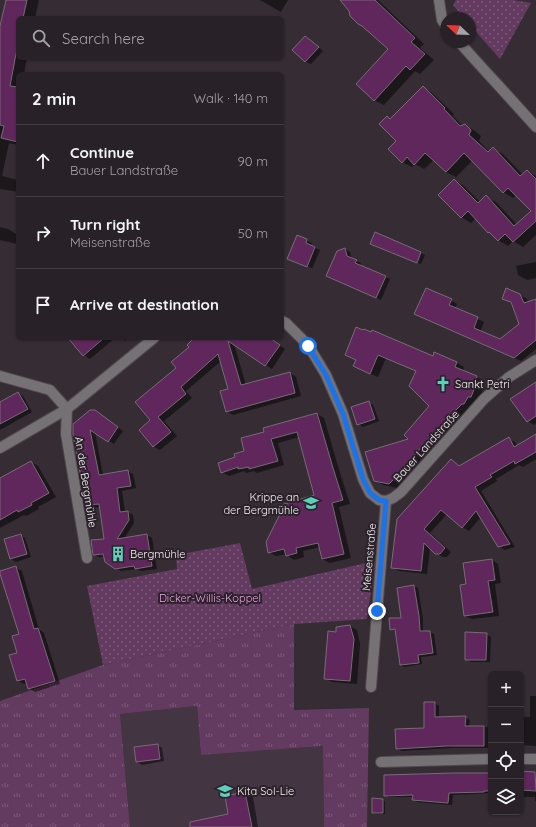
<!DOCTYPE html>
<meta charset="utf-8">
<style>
body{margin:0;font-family:Quicksand,sans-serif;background:#30292f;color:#f1f3f6}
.controls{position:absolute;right:12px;bottom:12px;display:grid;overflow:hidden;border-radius:6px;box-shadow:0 1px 3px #0004}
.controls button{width:36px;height:36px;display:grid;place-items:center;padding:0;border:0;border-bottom:1px solid #443e44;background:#282127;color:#f1f3f6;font:20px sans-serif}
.compass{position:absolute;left:440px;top:12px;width:36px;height:36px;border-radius:50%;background:#282127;box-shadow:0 1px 3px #0004;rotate:293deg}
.stop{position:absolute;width:12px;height:12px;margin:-9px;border:3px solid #1a73e8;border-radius:50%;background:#fff}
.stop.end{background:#1a73e8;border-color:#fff;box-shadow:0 1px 4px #0008}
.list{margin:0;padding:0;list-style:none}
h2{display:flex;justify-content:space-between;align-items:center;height:52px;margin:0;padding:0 16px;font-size:17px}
h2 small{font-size:13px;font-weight:400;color:#a5a3a7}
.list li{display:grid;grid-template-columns:26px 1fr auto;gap:12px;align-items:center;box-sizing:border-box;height:72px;padding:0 16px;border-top:1px solid #443e44}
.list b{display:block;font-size:15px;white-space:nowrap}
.list p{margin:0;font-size:13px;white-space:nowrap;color:#a5a3a7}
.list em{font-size:13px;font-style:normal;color:#a5a3a7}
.icon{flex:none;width:22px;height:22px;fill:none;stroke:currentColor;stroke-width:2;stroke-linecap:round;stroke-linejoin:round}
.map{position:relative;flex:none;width:536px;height:827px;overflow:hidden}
.search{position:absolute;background:#282127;box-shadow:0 1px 3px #0004;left:16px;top:16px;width:268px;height:44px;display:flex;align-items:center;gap:10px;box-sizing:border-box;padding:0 14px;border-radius:6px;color:#a5a3a7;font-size:15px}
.panel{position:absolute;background:#282127;box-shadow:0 1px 3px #0004;left:16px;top:72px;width:268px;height:268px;border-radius:6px}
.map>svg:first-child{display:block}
</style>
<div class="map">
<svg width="536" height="827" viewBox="0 0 536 827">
<defs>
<pattern id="grass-tufts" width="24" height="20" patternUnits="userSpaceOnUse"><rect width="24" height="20" fill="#643b60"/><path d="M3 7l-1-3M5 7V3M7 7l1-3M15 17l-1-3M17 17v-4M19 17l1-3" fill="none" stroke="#7b5877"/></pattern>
<pattern id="park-dots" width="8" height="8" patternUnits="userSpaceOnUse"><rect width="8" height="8" fill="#643b60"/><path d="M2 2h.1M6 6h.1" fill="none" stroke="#7b5877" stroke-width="1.8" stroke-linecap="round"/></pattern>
</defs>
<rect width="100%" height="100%" fill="#352c34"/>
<path fill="#433542" d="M 197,706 L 201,755 L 323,746 L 324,827 L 130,827 L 120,714 Z"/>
<path fill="url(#grass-tufts)" d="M 294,624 L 294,710 L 369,708 L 367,827 L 324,827 L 323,746 L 201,755 L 197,706 L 120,714 L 130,827 L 0,827 L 0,701 L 103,665 Z"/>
<g fill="url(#park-dots)">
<path d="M 456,0 L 513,0 L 531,3 L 500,59 L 470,25 L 470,18 L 464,18 L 453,5 Z"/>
<path d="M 240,543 L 252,589 L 375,561 L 367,619 L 294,624 L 103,665 L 87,586 L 177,569 L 176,555 Z"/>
</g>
<g fill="#0007">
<path d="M 7,0 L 39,0 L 35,18 L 18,18 L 18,58 L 27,58 L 24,74 L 18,74 L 18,145 L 9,143 L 2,176 L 18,180 L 18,192 L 0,189 L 0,32 Z"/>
<path d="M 260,0 L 288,0 L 281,12 Z"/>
<path d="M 341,0 L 378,0 L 424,44 L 420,48 L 434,60 L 420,74 L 415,71 L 384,105 L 374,100 L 389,49 L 350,11 Z"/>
<path d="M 305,37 L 310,40 L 323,51 L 311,64 L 306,62 L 293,50 Z"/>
<path d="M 423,87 L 432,93 L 454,114 L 453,116 L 463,126 L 465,125 L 475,131 L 481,136 L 479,141 L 490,152 L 493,149 L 503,154 L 523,175 L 527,171 L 536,176 L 536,235 L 523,247 L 513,241 L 508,246 L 498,240 L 494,235 L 488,232 L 476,218 L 471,223 L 461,217 L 454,180 L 464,186 L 480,202 L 486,197 L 496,202 L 517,225 L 532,211 L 516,195 L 513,198 L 503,192 L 473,160 L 456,177 L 446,172 L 434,160 L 424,169 L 415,164 L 412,167 L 402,162 L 398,141 L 391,120 Z"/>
<path d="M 0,227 L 8,229 L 18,235 L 17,244 L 0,240 Z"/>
<path d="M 375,233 L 425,255 L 421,264 L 375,246 Z"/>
<path d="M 297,237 L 312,243 L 310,246 L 320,250 L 312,269 L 312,268 L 292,260 Z"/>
<path d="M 345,249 L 350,252 L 352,259 L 361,263 L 360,266 L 390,279 L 381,300 L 332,278 Z"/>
<path d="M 536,262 L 536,278 L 527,280 L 518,275 L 516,266 Z"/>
<path d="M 520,295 L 527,299 L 528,303 L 536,300 L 536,349 L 521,361 L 422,317 L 415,314 L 451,300 L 457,304 L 455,308 L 484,322 L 480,332 L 500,341 L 520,324 L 512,303 L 503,298 Z"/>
<path d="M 357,328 L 434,357 L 435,354 L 457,363 L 464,367 L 463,371 L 484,381 L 482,386 L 484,387 L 478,401 L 476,400 L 471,408 L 469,408 L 460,417 L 406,476 L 407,476 L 397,488 L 383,485 L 375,480 L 410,439 L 430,406 L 417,371 L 386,358 L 378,377 L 362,370 L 357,361 L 346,355 Z"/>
<path d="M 81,338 L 115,338 L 90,359 L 84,355 Z"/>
<path d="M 120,338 L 128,338 L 125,341 Z"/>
<path d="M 199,338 L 269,338 L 285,349 L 272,369 L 234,344 L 246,385 L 290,373 L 296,377 L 301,396 L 233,415 L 226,411 L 229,390 L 221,361 L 186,391 L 192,398 L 164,421 L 177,436 L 160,450 L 154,447 L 140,430 L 152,420 L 178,368 L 172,362 Z"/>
<path d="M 536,383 L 536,423 L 534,425 L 528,421 Z"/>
<path d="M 18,393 L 23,396 L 32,412 L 0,430 L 0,404 Z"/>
<path d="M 368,402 L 373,405 L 379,421 L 363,427 L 358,424 Z"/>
<path d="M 317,414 L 324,418 L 340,473 L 350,504 L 339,507 L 351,558 L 330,563 L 322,559 L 320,547 L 303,551 L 304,557 L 294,560 L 287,555 L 286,554 L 276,556 L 269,552 L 283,510 L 315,496 L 299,437 L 278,443 L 284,465 L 257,473 L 254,471 L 246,473 L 244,471 L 229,476 L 222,472 L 236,458 L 246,452 L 265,432 L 264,429 Z"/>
<path d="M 101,415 L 123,431 L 114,444 L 95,432 L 103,475 L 128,471 L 133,474 L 136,488 L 122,491 L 125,512 L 128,512 L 133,515 L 134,523 L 124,539 L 147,535 L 152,538 L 157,569 L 141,571 L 137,569 L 121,571 L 115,568 L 105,557 L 99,557 L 94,554 L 105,540 L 101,507 L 92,508 L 87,504 L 74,434 Z"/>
<path d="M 536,437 L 536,459 L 523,467 L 519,465 L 496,479 L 497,481 L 481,491 L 515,547 L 505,550 L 498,546 L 481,517 L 469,531 L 462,527 L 447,514 L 430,533 L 451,552 L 447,557 L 443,557 L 436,553 L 430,548 L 427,574 L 399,571 L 392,567 L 451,460 L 461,467 L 509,439 L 515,442 L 517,446 Z"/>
<path d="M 31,462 L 38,466 L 56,497 L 38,507 L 39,509 L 26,516 L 24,515 L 0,528 L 0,479 Z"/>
<path d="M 20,535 L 25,538 L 31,557 L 16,562 L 11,559 Z"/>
<path d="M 492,560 L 498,564 L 501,583 L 495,584 L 499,616 L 472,619 L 465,616 L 467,585 Z"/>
<path d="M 15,567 L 22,571 L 39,629 L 44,633 L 60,684 L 35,692 L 29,688 L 28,683 L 24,684 L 18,681 L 18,653 L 21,635 Z"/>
<path d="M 414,586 L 418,588 L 423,619 L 423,632 L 430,632 L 434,634 L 437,655 L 421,657 L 422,664 L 404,667 L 401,665 L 396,631 L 391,629 L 402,618 Z"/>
<path d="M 350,626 L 357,630 L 360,644 L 357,684 L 332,682 L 325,678 Z"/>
<path d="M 486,634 L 491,637 L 490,662 L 471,662 L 466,659 Z"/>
<path d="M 530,696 L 536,696 L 536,746 L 523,745 L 523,748 L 521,748 L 521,717 L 530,717 Z"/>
<path d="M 435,703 L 439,706 L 439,718 L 465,717 L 470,720 L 469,727 L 491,727 L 491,748 L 452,748 L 401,751 L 397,748 L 425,729 Z"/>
<path d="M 158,745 L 162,748 L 164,761 L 142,765 L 137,762 Z"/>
<path d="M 521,772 L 536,773 L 536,801 L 535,801 L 535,797 L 521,797 Z"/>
<path d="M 491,773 L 491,793 L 453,795 L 452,805 L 418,802 L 413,800 L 414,797 L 389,797 L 385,795 Z"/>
<path d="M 245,793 L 253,797 L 258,827 L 191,827 L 229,815 Z"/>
<path d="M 373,799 L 383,800 L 385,801 L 385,814 L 375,814 L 373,812 Z"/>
</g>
<g fill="#5f275c" stroke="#766c75">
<path d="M 6,0 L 27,0 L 23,18 L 18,18 L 18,43 L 10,86 L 18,87 L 18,142 L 1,138 L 4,126 L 0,125 L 0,26 Z"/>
<path d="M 340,0 L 375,0 L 415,38 L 411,42 L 425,54 L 410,70 L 406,66 L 374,101 L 356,84 L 388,49 L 362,26 L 358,24 L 350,16 L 349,11 Z"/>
<path d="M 305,36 L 319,47 L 305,62 L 292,50 Z"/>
<path d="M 423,86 L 445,108 L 444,109 L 460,126 L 465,124 L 471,130 L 469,135 L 488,152 L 493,147 L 520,176 L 527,170 L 536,179 L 536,221 L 513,242 L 505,234 L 498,241 L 489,232 L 488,233 L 468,211 L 461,218 L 438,195 L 454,179 L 478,203 L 486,195 L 514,226 L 531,211 L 508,188 L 503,193 L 464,153 L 446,172 L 425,153 L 414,165 L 407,157 L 402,163 L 388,149 L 396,141 L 379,124 L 387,116 L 390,119 Z"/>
<path d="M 375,232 L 421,252 L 417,263 L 370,244 Z"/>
<path d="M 297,235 L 307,239 L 306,243 L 315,247 L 307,267 L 287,259 Z"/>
<path d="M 345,248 L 347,256 L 357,260 L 355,263 L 386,276 L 376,298 L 326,276 L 337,251 Z"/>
<path d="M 426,288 L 452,299 L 449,305 L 478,317 L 474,328 L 500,339 L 519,324 L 511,302 L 502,299 L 506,288 L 520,294 L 524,303 L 536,299 L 536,340 L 514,358 L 414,314 Z"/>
<path d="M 356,327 L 363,330 L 364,329 L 371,332 L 372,330 L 433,356 L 434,352 L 457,362 L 455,367 L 477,376 L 475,381 L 477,382 L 471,397 L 468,397 L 464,404 L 462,404 L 452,414 L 452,413 L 400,471 L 401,472 L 389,484 L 374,481 L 365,452 L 408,439 L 404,435 L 429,406 L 409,386 L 416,371 L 378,355 L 370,374 L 353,366 L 356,360 L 345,355 Z"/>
<path d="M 68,338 L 104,338 L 83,356 Z"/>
<path d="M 194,338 L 270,338 L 280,345 L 265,366 L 228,341 L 241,385 L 290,372 L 295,393 L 226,412 L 220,391 L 228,389 L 218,354 L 181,387 L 186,394 L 158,417 L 171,432 L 153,447 L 139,430 L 150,420 L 135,402 L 176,368 L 171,362 L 189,347 L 187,345 Z"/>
<path d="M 536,382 L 536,416 L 527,422 L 510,399 Z"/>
<path d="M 18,392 L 28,409 L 0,424 L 0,402 Z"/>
<path d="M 369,401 L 375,419 L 357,425 L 351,407 Z"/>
<path d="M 90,410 L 95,410 L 118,427 L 108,442 L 90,430 L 99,475 L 128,470 L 131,486 L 117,488 L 120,512 L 128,511 L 129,520 L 117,539 L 147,534 L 152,566 L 135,569 L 134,566 L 115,569 L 105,562 L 103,554 L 93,555 L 91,540 L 104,539 L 99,504 L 86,505 L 73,434 L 73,424 Z"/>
<path d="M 317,413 L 333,468 L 343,500 L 332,503 L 344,554 L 322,559 L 318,543 L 296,548 L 297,553 L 286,556 L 284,549 L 268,553 L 266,542 L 282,510 L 281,505 L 314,495 L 297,432 L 271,439 L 278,461 L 249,469 L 249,467 L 238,469 L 238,467 L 221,473 L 218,463 L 235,457 L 234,454 L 244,451 L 241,438 L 264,432 L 263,428 Z"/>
<path d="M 536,434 L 536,452 L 515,464 L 514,461 L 490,475 L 492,477 L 475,487 L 510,544 L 498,547 L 476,511 L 462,528 L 441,510 L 424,529 L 445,548 L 440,554 L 435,554 L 424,543 L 421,571 L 391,568 L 397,519 L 451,459 L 459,466 L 509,437 L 514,447 Z"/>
<path d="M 31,461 L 49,493 L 31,503 L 32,505 L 18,512 L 17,510 L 0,520 L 0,478 Z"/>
<path d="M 21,534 L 27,554 L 10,559 L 4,539 Z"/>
<path d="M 492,559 L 495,580 L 488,581 L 493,612 L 464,616 L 460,585 L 466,584 L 463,563 Z"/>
<path d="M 16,566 L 34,629 L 38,628 L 55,681 L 28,689 L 25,679 L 17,681 L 9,655 L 17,653 L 12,636 L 19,634 L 0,574 L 0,571 Z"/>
<path d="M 414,585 L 419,616 L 420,631 L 430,631 L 433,653 L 418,655 L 419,663 L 400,665 L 395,629 L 390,630 L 389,618 L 401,618 L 397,588 Z"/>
<path d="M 350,625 L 354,639 L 350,681 L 324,679 L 328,631 L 336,632 L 336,627 Z"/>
<path d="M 465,632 L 487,633 L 486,660 L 465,660 Z"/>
<path d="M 424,702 L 435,702 L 435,717 L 466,716 L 465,726 L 484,726 L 484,746 L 447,746 L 396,749 L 395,729 L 424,728 Z"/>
<path d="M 158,744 L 160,759 L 136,762 L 134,747 Z"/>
<path d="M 521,771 L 535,772 L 536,791 L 521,790 Z"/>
<path d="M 454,773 L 491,773 L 491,791 L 484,791 L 484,792 L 449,793 L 448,803 L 412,800 L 413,795 L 384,796 L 384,775 Z"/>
<path d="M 245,792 L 252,827 L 190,827 L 190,822 L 228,814 L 225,796 Z"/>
<path d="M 372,798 L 383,799 L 383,813 L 372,813 Z"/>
</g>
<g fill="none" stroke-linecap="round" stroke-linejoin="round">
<g stroke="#50474f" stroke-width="12">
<g id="minor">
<path d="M 439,0 L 442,20 L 446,26"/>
<path d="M 459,42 L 486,72 L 499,86 L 536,127"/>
<path d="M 282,321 L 286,323 L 308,345 L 326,375 L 343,414 L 363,479 L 370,493 L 379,500 L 386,501 L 393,498 L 401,492 L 484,399 L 509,377 L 536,360"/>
<path d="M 0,376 L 50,390 L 67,409"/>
<path d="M 67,409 L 66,434 L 87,558"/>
<path d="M 0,448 L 67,409 L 154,338"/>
<path d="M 371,687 L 386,501"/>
<path d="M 521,759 L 536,759"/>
<path d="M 381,762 L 491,759"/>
</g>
</g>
<use href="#minor" stroke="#767175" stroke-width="10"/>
</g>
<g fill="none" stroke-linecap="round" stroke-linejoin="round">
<path stroke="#1a73e8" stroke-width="5" d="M 308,346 L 326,375 L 343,414 L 363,479 L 370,493 L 379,500 L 386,501 L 377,611"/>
</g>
<defs>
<g id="church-bare" transform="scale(1.2)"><path d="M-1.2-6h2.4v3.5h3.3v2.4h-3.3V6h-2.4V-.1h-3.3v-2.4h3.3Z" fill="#5cceba" stroke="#2b222a" stroke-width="2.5" paint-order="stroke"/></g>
<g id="school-bare" transform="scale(1.2)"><path d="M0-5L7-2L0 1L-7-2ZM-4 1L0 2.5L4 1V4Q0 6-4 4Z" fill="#5cceba" stroke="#2b222a" stroke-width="2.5" paint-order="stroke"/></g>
<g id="building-bare" transform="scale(1.2)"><path d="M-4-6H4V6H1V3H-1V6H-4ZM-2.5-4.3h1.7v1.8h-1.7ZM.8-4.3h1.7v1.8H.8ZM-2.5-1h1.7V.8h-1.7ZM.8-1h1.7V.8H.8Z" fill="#5cceba" stroke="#2b222a" stroke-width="2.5" paint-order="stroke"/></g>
</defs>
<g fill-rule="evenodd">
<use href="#church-bare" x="443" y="384"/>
<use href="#school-bare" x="311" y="503"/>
<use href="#building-bare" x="118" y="554"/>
<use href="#school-bare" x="225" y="791"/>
</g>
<g text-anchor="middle" stroke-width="4" stroke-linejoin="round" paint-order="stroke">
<g font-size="11" fill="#f7f0f6" stroke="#2b222a" text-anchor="start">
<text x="455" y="388">Sankt Petri</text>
<text x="299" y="501" text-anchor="end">Krippe an<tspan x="299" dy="13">der Bergmühle</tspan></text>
<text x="130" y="558">Bergmühle</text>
<text x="237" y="795">Kita Sol-Lie</text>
</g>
<g font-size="11" fill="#f7f0f6" stroke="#2b222a">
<text transform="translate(426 446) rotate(-48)" y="4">Bauer Landstraße</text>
<text transform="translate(86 482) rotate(81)" y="4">An der Bergmühle</text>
<text transform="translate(369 557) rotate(-85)" y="4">Meisenstraße</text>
</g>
<g font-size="11" fill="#f49fec" stroke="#2b222a">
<text x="210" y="602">Dicker-Willis-Koppel</text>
</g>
</g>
</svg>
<div class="controls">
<button>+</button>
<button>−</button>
<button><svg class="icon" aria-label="locate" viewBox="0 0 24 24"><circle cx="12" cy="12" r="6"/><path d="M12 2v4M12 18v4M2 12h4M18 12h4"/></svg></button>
<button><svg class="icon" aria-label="layers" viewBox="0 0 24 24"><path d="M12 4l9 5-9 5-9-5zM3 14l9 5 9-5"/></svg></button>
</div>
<svg class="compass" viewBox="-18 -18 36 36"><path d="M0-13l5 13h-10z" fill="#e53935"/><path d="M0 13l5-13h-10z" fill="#a5a3a7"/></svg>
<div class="stop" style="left:308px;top:346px"></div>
<div class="stop end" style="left:377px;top:611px"></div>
<div class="search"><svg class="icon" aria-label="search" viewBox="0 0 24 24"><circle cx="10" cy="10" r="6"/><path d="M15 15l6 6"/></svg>Search here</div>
<section class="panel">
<h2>2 min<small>Walk · 140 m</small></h2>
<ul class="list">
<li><svg class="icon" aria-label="ahead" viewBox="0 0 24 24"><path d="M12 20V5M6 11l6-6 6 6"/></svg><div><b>Continue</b><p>Bauer Landstraße</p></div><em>90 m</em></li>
<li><svg class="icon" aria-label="right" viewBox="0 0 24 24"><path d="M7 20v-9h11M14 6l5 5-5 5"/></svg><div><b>Turn right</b><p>Meisenstraße</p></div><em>50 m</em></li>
<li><svg class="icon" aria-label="arrive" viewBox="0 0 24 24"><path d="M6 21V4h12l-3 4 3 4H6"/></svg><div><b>Arrive at destination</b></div></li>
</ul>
</section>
</div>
